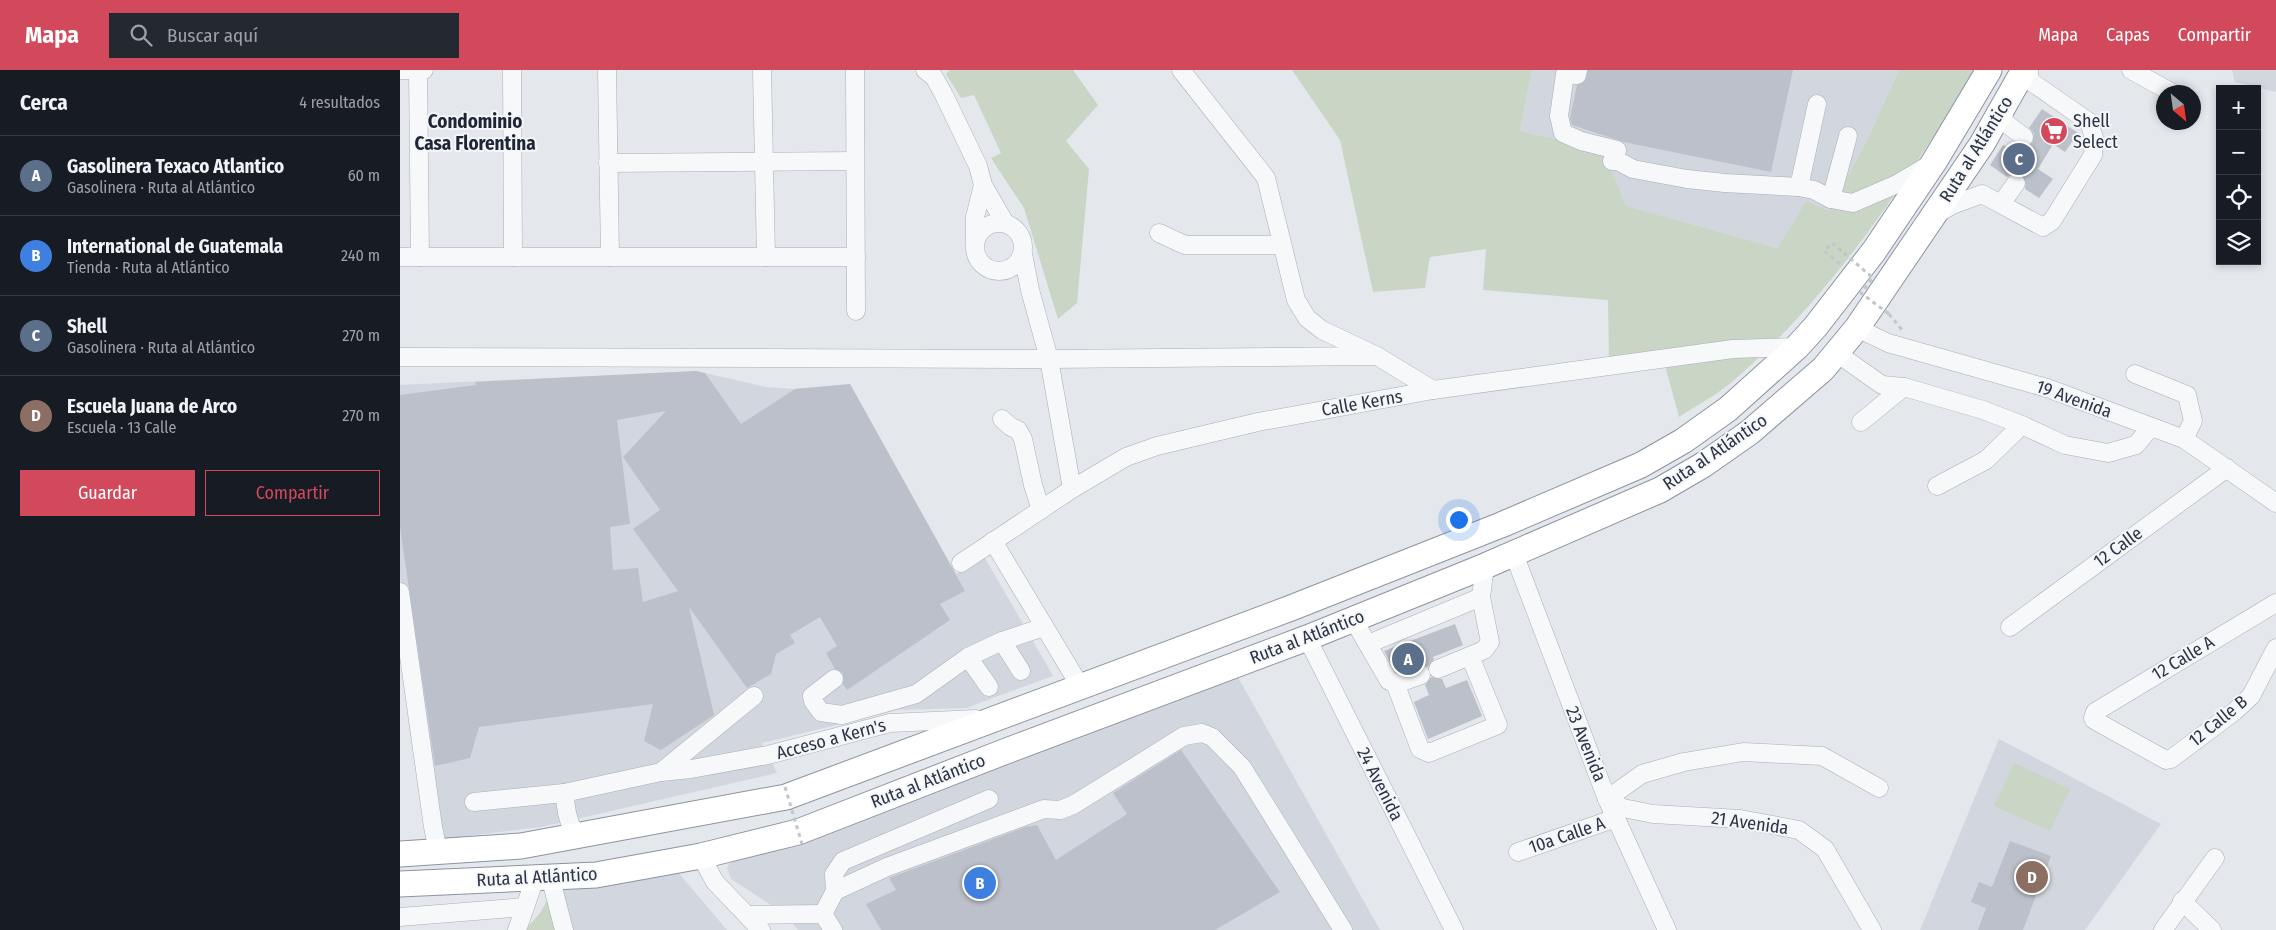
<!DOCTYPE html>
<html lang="es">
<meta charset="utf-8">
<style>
body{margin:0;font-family:"Fira Sans Condensed",sans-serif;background:#242831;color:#f1f3f6}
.controls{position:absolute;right:15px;top:15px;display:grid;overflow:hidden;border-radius:0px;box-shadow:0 2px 8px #0003}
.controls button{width:45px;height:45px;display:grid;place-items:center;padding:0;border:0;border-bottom:1px solid #363941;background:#171b24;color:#f1f3f6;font:25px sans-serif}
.compass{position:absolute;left:1756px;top:15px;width:45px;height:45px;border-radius:50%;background:#171b24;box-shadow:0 2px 8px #0003;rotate:151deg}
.you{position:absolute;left:1058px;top:449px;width:18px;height:18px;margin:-12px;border:4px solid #fff;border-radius:50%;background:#1a73e8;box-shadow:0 0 0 8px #1a73e833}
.badge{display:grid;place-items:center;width:32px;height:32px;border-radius:50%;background:#d1495b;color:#fff;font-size:16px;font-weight:700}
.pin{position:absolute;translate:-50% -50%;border:2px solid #fff;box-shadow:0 1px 5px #0006}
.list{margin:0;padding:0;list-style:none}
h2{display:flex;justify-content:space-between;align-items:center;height:65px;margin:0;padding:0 20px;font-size:21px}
h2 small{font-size:16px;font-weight:400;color:#9ea1a6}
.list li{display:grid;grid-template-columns:32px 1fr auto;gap:15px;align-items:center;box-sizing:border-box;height:80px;padding:0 20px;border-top:1px solid #363941}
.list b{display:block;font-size:19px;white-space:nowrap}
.list p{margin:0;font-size:16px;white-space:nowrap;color:#9ea1a6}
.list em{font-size:16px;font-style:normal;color:#9ea1a6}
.actions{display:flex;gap:10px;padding:15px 20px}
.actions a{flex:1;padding:11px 0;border:1px solid #d1495b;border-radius:0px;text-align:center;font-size:18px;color:#d1495b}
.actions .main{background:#d1495b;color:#fff}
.icon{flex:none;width:28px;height:28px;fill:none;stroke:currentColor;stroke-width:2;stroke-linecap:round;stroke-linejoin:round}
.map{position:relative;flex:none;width:1876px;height:860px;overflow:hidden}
header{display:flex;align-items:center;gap:30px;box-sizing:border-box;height:70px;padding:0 25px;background:#d1495b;color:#fff}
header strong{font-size:24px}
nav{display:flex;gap:28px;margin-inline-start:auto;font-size:18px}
.search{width:350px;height:45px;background:#242831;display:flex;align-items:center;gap:12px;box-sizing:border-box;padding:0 18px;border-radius:0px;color:#9ea1a6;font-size:19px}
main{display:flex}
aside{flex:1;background:#171b24}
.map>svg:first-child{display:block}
</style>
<header>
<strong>Mapa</strong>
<div class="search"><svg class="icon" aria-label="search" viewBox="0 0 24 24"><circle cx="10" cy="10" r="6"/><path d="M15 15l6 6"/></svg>Buscar aquí</div>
<nav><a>Mapa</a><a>Capas</a><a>Compartir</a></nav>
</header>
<main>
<aside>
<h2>Cerca<small>4 resultados</small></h2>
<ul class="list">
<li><span class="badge" style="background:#5c6f8a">A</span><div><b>Gasolinera Texaco Atlantico</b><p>Gasolinera · Ruta al Atlántico</p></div><em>60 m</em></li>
<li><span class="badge" style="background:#3f7fe0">B</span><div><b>International de Guatemala</b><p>Tienda · Ruta al Atlántico</p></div><em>240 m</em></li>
<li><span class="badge" style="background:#5c6f8a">C</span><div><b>Shell</b><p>Gasolinera · Ruta al Atlántico</p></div><em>270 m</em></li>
<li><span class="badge" style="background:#8d6e63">D</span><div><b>Escuela Juana de Arco</b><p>Escuela · 13 Calle</p></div><em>270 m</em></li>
</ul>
<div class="actions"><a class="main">Guardar</a><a>Compartir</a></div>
</aside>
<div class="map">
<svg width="1876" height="860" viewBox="0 0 1876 860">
<rect width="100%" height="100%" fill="#e4e7ec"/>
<g fill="#d2d6de">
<path d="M 1132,0 L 1499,0 L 1466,72 L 1429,141 L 1406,131 L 1377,178 L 1225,136 L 1202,79 L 1120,61 Z"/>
<path d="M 1832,0 L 1876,0 L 1876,22 L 1835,12 Z"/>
<path d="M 296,301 L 366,317 L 395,319 L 450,314 L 556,504 L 585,488 L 653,606 L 566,638 L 498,640 L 362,673 L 377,703 L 141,757 L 42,769 L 0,507 L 0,315 Z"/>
<path d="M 835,602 L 980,860 L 398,860 L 386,845 L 331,809 L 327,798 L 329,794 L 342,785 Z"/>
<path d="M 1599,669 L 1761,754 L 1685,860 L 1520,860 Z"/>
<path d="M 276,800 L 327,860 L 170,860 L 156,815 Z"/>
</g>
<g fill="#c9d6c5">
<path d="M 550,0 L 673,0 L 698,35 L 666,71 L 689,99 L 677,233 L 658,249 L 624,138 L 591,88 L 601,83 L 574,25 L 561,28 L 546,4 Z"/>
<path d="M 892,0 L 1132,0 L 1120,61 L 1202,79 L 1226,136 L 1377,178 L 1406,131 L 1429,141 L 1466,72 L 1499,0 L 1575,0 C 1506,112 1433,225 1333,311 C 1317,325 1297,335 1279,347 L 1262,284 L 1209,291 L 1208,230 L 1083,220 L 1086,179 L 1030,187 L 1025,218 L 973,222 L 940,70 Z"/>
<path d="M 1614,693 L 1670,719 L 1650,761 L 1594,736 Z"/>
<path d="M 156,815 L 170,860 L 125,860 L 140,843 Z"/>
</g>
<g fill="#bbc0ca" fill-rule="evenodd">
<path d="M 1188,0 L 1393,0 L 1371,102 L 1224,72 L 1172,55 L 1170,48 L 1177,15 L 1185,11 Z"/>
<path d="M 1642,39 L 1678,63 L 1665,82 L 1653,74 L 1638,99 L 1653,109 L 1639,128 L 1625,119 L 1626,109 L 1622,104 L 1612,103 L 1607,107 L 1590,95 L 1603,75 L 1615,82 L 1619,76 L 1628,77 L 1632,74 L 1634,63 L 1629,58 Z"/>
<path d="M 296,301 L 305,303 L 341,354 L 395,319 L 450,314 L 565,521 L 540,534 L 550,550 L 447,620 L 443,614 L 443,603 L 435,599 L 426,583 L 437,576 L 420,547 L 390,565 L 395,573 L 376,584 L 371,604 L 347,618 L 289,537 L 314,645 L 261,680 L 244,671 L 253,634 L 79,657 L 70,688 L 35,696 L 0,457 L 0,325 L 76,315 L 75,312 ZM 266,341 L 223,387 L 260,440 L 233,459 L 278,521 L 243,532 L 238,498 L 213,500 L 210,457 L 230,454 L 217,350 Z"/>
<path d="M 1055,554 L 1063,575 L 1033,587 L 1034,589 L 1028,597 L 1018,595 L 1016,591 L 994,599 L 984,581 Z"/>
<path d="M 1031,607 L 1042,609 L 1046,618 L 1067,610 L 1082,646 L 1028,669 L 1014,632 L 1029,625 L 1025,615 Z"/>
<path d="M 781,680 L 880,822 L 815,860 L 481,860 L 466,834 L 496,820 L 489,808 L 625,757 L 637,755 L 656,790 L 727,744 L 713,723 Z"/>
<path d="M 1610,771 L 1651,786 L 1623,860 L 1578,860 L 1586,838 L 1571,832 L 1579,812 L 1592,817 Z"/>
</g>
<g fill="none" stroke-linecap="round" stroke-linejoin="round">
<path stroke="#bfc3cb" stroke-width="18" stroke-dasharray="18 9" stroke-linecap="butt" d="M 1616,113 L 1638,77 L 1624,67"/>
<g stroke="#a9aeb7" stroke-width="19">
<g id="minor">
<path d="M 0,0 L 24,0"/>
<path d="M 18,0 L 20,187"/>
<path d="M 112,0 L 113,187"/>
<path d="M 207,0 L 210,187"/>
<path d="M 362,0 L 366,187"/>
<path d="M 455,0 L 456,241"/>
<path d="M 525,0 L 534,7 L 544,25 L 578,96 L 583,115 L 605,153"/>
<path d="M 781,0 L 866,108 L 896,230 L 907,248 L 922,260 L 977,286 L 1033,320"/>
<path d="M 1178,0 L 1177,5 L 1165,4 L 1159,46 L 1163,63 L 1181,71 L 1217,80 L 1212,91 L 1218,91 L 1233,99 L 1287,109 L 1325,113 L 1399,117 L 1414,120 L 1431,129 L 1453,133 L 1497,114 L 1529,95"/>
<path d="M 1731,0 L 1771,22"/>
<path d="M 1603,37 L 1604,52 L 1624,67"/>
<path d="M 208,93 L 455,91"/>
<path d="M 1399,117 L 1417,34"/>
<path d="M 1431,129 L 1448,66"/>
<path d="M 1601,134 L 1616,113"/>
<path d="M 1537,144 L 1552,135 L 1582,124 L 1643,157 L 1652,151 L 1693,85 L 1694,68 L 1689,52 L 1630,11 L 1629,0"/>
<circle cx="599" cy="177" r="24"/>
<path d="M 759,163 L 785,175 L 881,175"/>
<path d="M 575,172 L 575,147 L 583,115"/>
<path d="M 623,184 L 630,220 L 649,289 L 672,419"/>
<path d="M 0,187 L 456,187"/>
<path d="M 1457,258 L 1488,273 L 1647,318 L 1784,369 L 1876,433"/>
<path d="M 1438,284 L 1482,315 L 1504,317 L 1583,340 L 1622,355 L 1665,375 L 1708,383 L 1736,375 L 1751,357"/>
<path d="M 0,287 L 649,289 L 977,286"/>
<path d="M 1735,304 L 1787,325 L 1793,351 L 1784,369"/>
<path d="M 602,349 L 611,357 L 618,360 L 623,369 L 633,415 L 641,440"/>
<path d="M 1461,352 L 1504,317"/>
<path d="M 1537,416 L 1586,390 L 1622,355"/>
<path d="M 593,471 L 680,616"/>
<path d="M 1114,484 L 1207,729 L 1267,860"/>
<path d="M 561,493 L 672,419 L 726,387 L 757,376 L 858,352 L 1033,320 L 1333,279 L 1397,277"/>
<path d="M 0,522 L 33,757 L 38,781"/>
<path d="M 1876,533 L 1695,642 L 1693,648 L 1694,650 L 1766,690 L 1771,689 L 1835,641 L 1851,626 L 1876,578"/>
<path d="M 953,549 L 989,611 L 999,613 L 1021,605"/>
<path d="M 1610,557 L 1827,398"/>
<path d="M 907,568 L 1054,860"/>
<path d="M 602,571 L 621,601"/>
<path d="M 968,574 L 1081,527"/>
<path d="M 568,587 L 589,617"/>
<path d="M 1038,599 L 1084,580 L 1090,572 L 1081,527 L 1085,496"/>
<path d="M 434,609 L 412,626 L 413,631 L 421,642 L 442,645 L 516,624 L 568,587 L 602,571 L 644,557"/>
<path d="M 995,613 L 1020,679 L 1029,683 L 1098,655 L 1070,586"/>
<path d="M 261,702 L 291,699 L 368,685 L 490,653 L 576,649"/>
<path d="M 164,723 L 167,743 L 174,767"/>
<path d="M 1207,729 L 1223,738 L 1253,744 L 1340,749 L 1399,760 L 1425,779 L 1472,860"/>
<path d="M 1207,729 L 1242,704 L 1284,692 L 1343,682 L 1422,686 L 1479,718"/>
<path d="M 74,732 L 164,723 L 261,702 L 354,626"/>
<path d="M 1118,782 L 1216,748"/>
<path d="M 301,786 L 315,812 L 361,860"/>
<path d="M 150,806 L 164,860"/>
<path d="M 435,821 L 434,804 L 443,791 L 589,729"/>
<path d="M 1782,831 L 1812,860"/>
<path d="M 423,844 L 435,821 L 487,797 L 644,739 L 660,740 L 673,735 L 784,666 L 802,663 L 812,667 L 842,697 L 943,860"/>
<path d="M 348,845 L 423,844 L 433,860"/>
<path d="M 0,847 L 125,837"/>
<path d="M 117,860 L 132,817 L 139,806"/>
<path d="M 1763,860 L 1815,788"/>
</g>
</g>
<g stroke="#8b94a3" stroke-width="27">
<g id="highway">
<path d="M 0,784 L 121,776 L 386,727 L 891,538 L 1101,455 L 1241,395 L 1283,371 L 1328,339 L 1397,277 L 1416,256 L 1474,181 L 1534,92 L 1589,0"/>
<path d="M 0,814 L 196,805 L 301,786 L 398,762 L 609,680 L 907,568 L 1085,496 L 1260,420 L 1303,395 L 1350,362 L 1423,299 L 1457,258 L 1582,74 L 1624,0"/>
</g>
</g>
<g stroke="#c2c5cb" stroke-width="3" stroke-dasharray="4 4" stroke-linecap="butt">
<path d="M 1440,194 L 1424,181 L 1432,173 L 1444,183"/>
<path d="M 1489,244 L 1502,260"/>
</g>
<use href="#minor" stroke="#f7f8fa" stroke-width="18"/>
<use href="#highway" stroke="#fff" stroke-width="25"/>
<g stroke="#c2c5cb" stroke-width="3" stroke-dasharray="4 4" stroke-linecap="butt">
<path d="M 1444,183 L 1473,208 L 1461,223 L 1489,244"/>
<path d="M 385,717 L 402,774"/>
</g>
</g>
<defs>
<g id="supermarket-disc" transform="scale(1.4375)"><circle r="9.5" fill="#d1495b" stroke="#f4f6f9"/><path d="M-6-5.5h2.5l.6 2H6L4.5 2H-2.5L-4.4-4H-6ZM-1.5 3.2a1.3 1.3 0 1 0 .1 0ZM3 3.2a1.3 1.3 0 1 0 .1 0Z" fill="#fff"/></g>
</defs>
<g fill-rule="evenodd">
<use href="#supermarket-disc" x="1654" y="61"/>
</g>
<g text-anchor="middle" stroke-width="4" stroke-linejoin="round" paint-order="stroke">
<g font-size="18" fill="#2b3445" stroke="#f4f6f9" text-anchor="start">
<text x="1673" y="57">Shell<tspan x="1673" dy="21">Select</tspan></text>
</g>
<g font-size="18" fill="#2b3445" stroke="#f4f6f9">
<text transform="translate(1576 79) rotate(-58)" y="6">Ruta al Atlántico</text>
<text transform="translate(1674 329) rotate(20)" y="6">19 Avenida</text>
<text transform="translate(962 333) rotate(-10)" y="6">Calle Kerns</text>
<text transform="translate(1315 382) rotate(-34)" y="6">Ruta al Atlántico</text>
<text transform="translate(1718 477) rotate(-36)" y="6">12 Calle</text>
<text transform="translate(907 567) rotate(-21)" y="6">Ruta al Atlántico</text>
<text transform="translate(1783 588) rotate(-31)" y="6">12 Calle A</text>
<text transform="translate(1818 651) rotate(-39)" y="6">12 Calle B</text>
<text transform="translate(431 669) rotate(-15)" y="6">Acceso a Kern's</text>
<text transform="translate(1186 674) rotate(68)" y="6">23 Avenida</text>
<text transform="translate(528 711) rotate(-21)" y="6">Ruta al Atlántico</text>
<text transform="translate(980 714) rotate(63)" y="6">24 Avenida</text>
<text transform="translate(1350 753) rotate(8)" y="6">21 Avenida</text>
<text transform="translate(1167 765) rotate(-19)" y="6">10a Calle A</text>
<text transform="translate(137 807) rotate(-3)" y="6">Ruta al Atlántico</text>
</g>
<g font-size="19" font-weight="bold" fill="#1d2536" stroke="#f4f6f9">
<text x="75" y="58">Condominio<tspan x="75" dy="22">Casa Florentina</tspan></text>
</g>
</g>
</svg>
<div class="controls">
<button>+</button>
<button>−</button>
<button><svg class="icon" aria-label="locate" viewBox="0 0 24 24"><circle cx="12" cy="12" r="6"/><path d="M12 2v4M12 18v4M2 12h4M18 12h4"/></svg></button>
<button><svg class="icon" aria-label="layers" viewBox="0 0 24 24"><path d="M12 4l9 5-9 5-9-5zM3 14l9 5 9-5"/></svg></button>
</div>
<svg class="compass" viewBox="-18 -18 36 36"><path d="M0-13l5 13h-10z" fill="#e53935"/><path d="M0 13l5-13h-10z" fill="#9ea1a6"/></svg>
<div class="you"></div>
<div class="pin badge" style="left:1008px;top:589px;background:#5c6f8a">A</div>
<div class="pin badge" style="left:580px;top:813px;background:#3f7fe0">B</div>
<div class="pin badge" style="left:1619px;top:89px;background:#5c6f8a">C</div>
<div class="pin badge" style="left:1632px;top:807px;background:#8d6e63">D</div>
</div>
</main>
